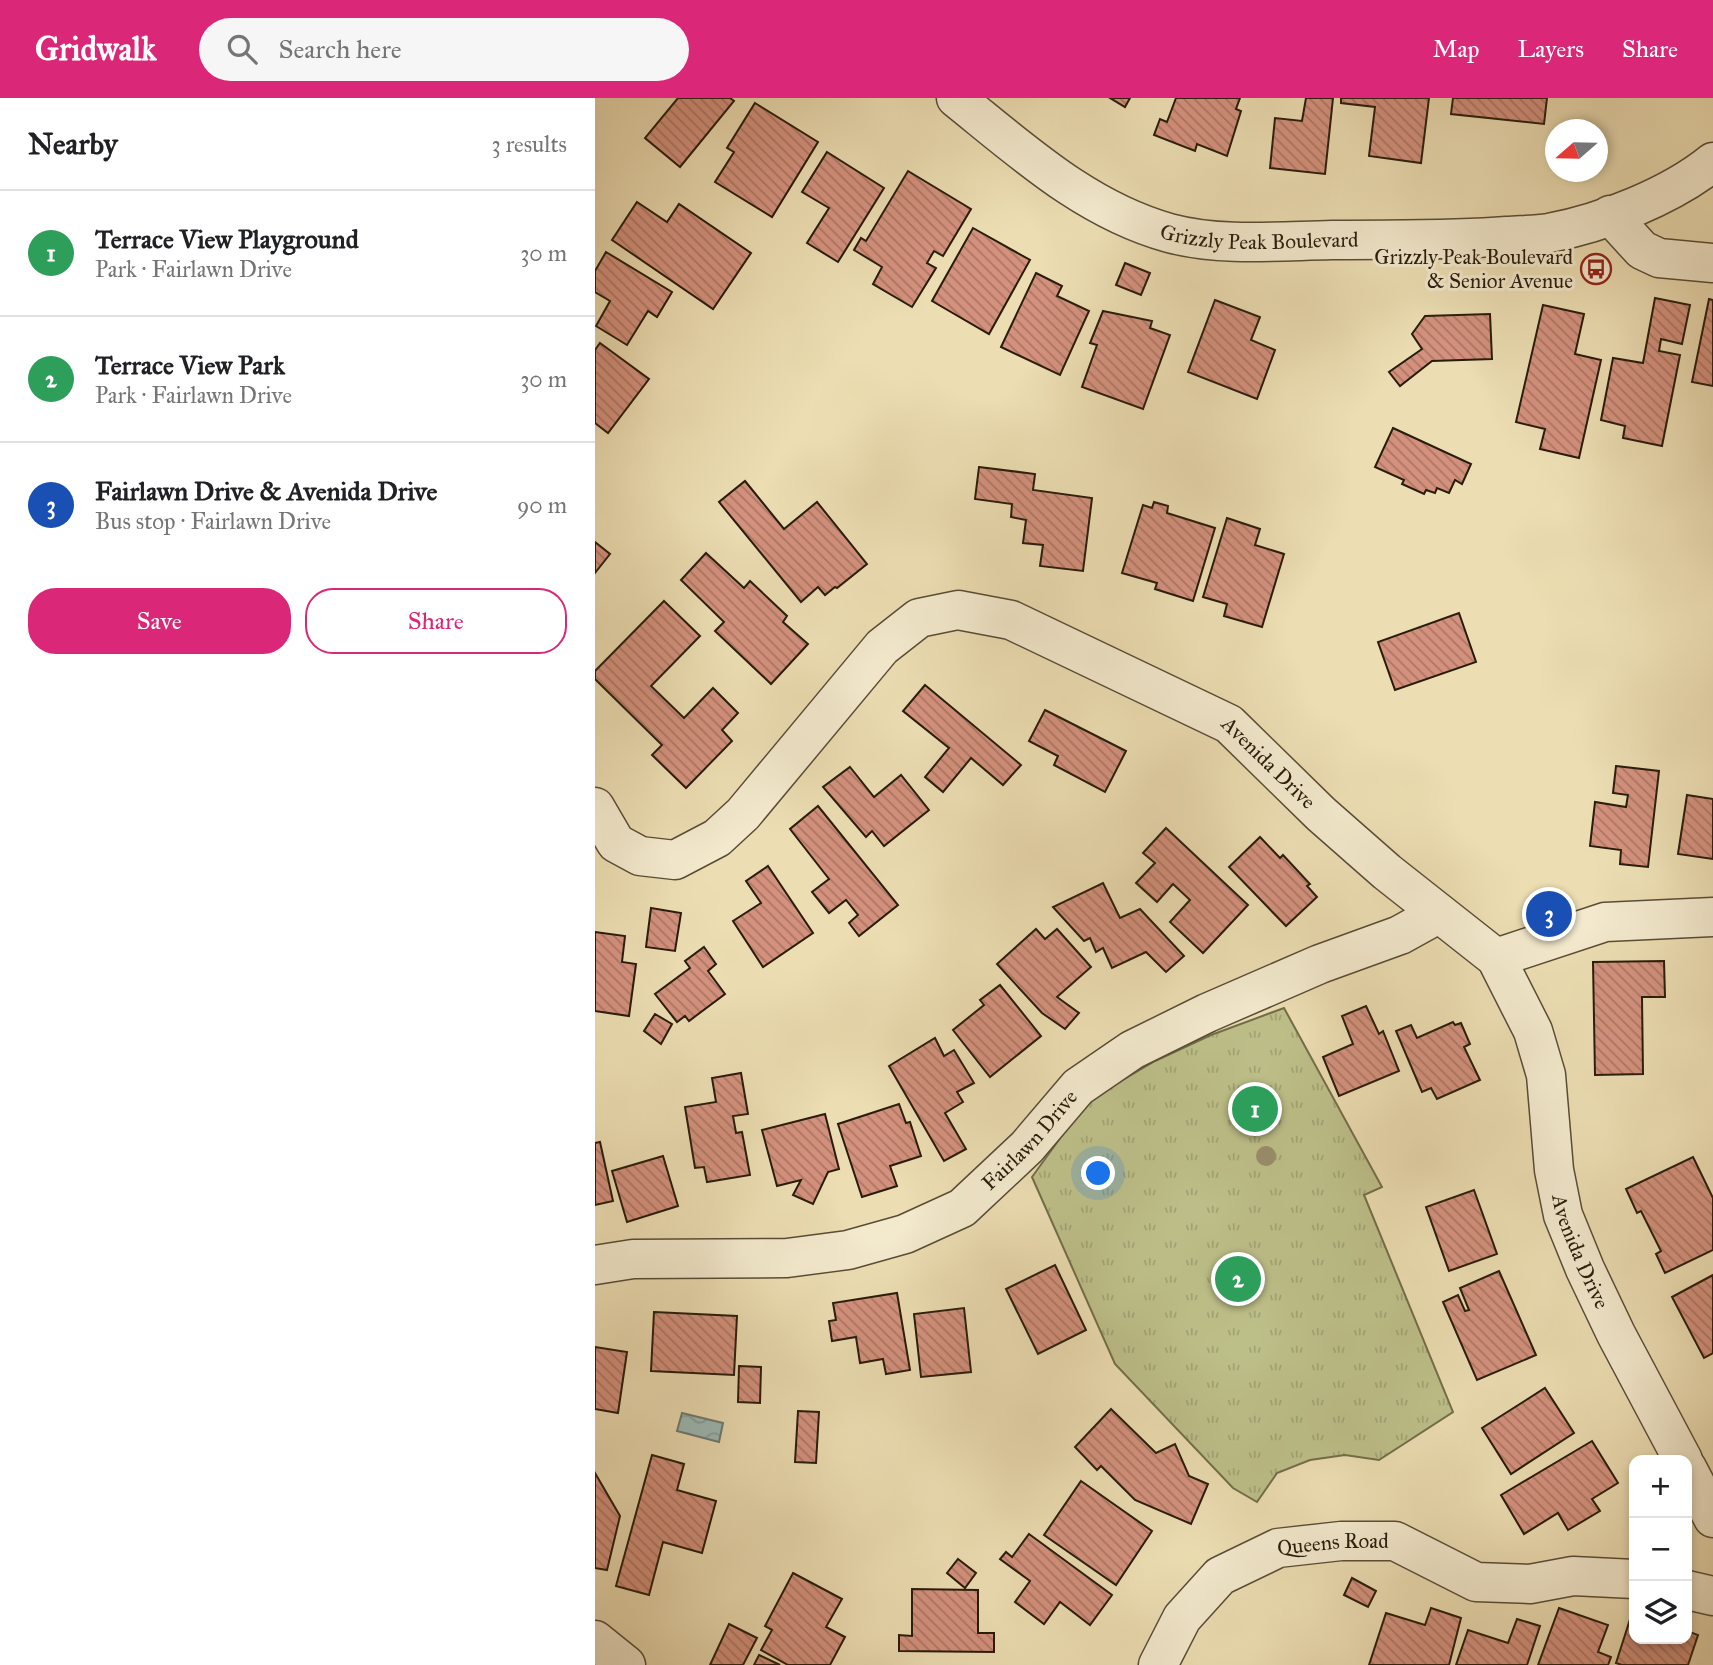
<!DOCTYPE html>
<meta charset="utf-8">
<style>
body{margin:0;font-family:"IM FELL Great Primer",serif;background:#f6f6f6;color:#202124}
.controls{position:absolute;right:21px;bottom:21px;display:grid;overflow:hidden;border-radius:14px;box-shadow:0 4px 10px #0003}
.controls button{width:63px;height:63px;display:grid;place-items:center;padding:0;border:0;border-bottom:2px solid #e0e0e0;background:#fff;color:#202124;font:35px sans-serif}
.compass{position:absolute;left:950px;top:21px;width:63px;height:63px;border-radius:50%;background:#fff;box-shadow:0 4px 10px #0003;rotate:250deg}
.you{position:absolute;left:504px;top:1076px;width:24px;height:24px;margin:-18px;border:5px solid #fff;border-radius:50%;background:#1a73e8;box-shadow:0 0 0 10px #1a73e833}
.badge{display:grid;place-items:center;width:46px;height:46px;border-radius:50%;background:#db2777;color:#fff;font-size:23px;font-weight:700}
.pin{position:absolute;translate:-50% -50%;border:4px solid #fff;box-shadow:0 2px 7px #0006}
.list{margin:0;padding:0;list-style:none}
h2{display:flex;justify-content:space-between;align-items:center;height:91px;margin:0;padding:0 28px;font-size:30px}
h2 small{font-size:23px;font-weight:400;color:#757577}
.list li{display:grid;grid-template-columns:46px 1fr auto;gap:21px;align-items:center;box-sizing:border-box;height:126px;padding:0 28px;border-top:2px solid #e0e0e0}
.list b{display:block;font-size:26px;white-space:nowrap}
.list p{margin:0;font-size:23px;white-space:nowrap;color:#757577}
.list em{font-size:23px;font-style:normal;color:#757577}
.actions{display:flex;gap:14px;padding:21px 28px}
.actions a{flex:1;padding:16px 0;border:2px solid #db2777;border-radius:28px;text-align:center;font-size:24px;color:#db2777}
.actions .main{background:#db2777;color:#fff}
.icon{flex:none;width:38px;height:38px;fill:none;stroke:currentColor;stroke-width:2;stroke-linecap:round;stroke-linejoin:round}
.map{position:relative;flex:none;width:1118px;height:1567px;overflow:hidden}
header{display:flex;align-items:center;gap:42px;box-sizing:border-box;height:98px;padding:0 35px;background:#db2777;color:#fff}
header strong{font-size:33px}
nav{display:flex;gap:38px;margin-inline-start:auto;font-size:24px}
.search{width:490px;height:63px;background:#f6f6f6;display:flex;align-items:center;gap:18px;box-sizing:border-box;padding:0 24px;border-radius:38px;color:#757577;font-size:26px}
main{display:flex}
aside{flex:1;background:#fff}
.map>svg:first-child{display:block}
</style>
<header>
<strong>Gridwalk</strong>
<div class="search"><svg class="icon" aria-label="search" viewBox="0 0 24 24"><circle cx="10" cy="10" r="6"/><path d="M15 15l6 6"/></svg>Search here</div>
<nav><a>Map</a><a>Layers</a><a>Share</a></nav>
</header>
<main>
<aside>
<h2>Nearby<small>3 results</small></h2>
<ul class="list">
<li><span class="badge" style="background:#2e9e5b">1</span><div><b>Terrace View Playground</b><p>Park · Fairlawn Drive</p></div><em>30 m</em></li>
<li><span class="badge" style="background:#2e9e5b">2</span><div><b>Terrace View Park</b><p>Park · Fairlawn Drive</p></div><em>30 m</em></li>
<li><span class="badge" style="background:#1a4fb4">3</span><div><b>Fairlawn Drive &amp; Avenida Drive</b><p>Bus stop · Fairlawn Drive</p></div><em>90 m</em></li>
</ul>
<div class="actions"><a class="main">Save</a><a>Share</a></div>
</aside>
<div class="map">
<svg width="1118" height="1567" viewBox="0 0 1118 1567">
<defs>
<pattern id="park-tufts" width="24" height="20" patternUnits="userSpaceOnUse" patternTransform="scale(1.75)"><rect width="24" height="20" fill="#bdbf89"/><path d="M3 7l-1-3M5 7V3M7 7l1-3M15 17l-1-3M17 17v-4M19 17l1-3" fill="none" stroke="#a2a475"/></pattern>
<pattern id="water-waves" width="16" height="10" patternUnits="userSpaceOnUse" patternTransform="scale(1.75)"><rect width="16" height="10" fill="#9cbab6"/><path d="M0 5q4-4 8 0t8 0" fill="none" stroke="#869f9b"/></pattern>
<pattern id="building-back-hatch" width="6" height="6" patternUnits="userSpaceOnUse" patternTransform="scale(1.75)"><rect width="6" height="6" fill="#d4917d"/><path d="M-1 5l2 2M0 0l6 6M5-1l2 2" fill="none" stroke="#ac7665"/></pattern>
</defs>
<rect width="100%" height="100%" fill="#ecddb2"/>
<filter id="stains"><feTurbulence type="fractalNoise" baseFrequency=".00286" numOctaves="4"/><feColorMatrix values="0 0 0 0 .2 0 0 0 0 .09 0 0 0 0 .02 0 0 0 .5 -.17"/></filter>
<radialGradient id="worn" r=".72"><stop offset=".6" stop-color="#630" stop-opacity="0"/><stop offset="1" stop-color="#630" stop-opacity=".3"/></radialGradient>
<path fill="url(#park-tufts)" stroke="#726e4a" stroke-width="2" d="M 689,910 L 787,1089 L 769,1097 L 858,1314 L 784,1362 L 750,1357 L 715,1362 L 682,1375 L 662,1404 L 638,1390 L 520,1266 L 437,1079 L 492,1003 L 560,963 L 616,937 Z"/>
<path fill="url(#water-waves)" stroke="#6e7b72" stroke-width="2" d="M 87,1315 L 128,1325 L 124,1344 L 82,1333 Z"/>
<g fill="url(#building-back-hatch)" stroke="#281c0c" stroke-width="2">
<path d="M 83,0 L 135,0 L 139,3 L 85,69 L 50,40 Z"/>
<path d="M 515,0 L 535,0 L 530,9 Z"/>
<path d="M 581,0 L 645,0 L 641,11 L 646,13 L 632,58 L 602,46 L 600,53 L 559,37 L 565,21 L 572,24 Z"/>
<path d="M 711,0 L 738,0 L 730,76 L 675,70 L 680,20 L 707,23 Z"/>
<path d="M 746,0 L 834,0 L 826,65 L 774,58 L 780,9 L 746,5 Z"/>
<path d="M 858,0 L 952,0 L 949,26 L 856,16 Z"/>
<path d="M 160,5 L 223,44 L 177,119 L 120,84 L 139,54 L 132,50 Z"/>
<path d="M 232,54 L 289,90 L 243,164 L 212,145 L 234,110 L 207,94 Z"/>
<path d="M 313,73 L 376,111 L 348,158 L 339,153 L 332,165 L 341,170 L 317,209 L 278,186 L 287,169 L 259,152 L 266,140 L 271,143 Z"/>
<path d="M 42,104 L 72,124 L 84,106 L 156,155 L 118,211 L 17,142 Z"/>
<path d="M 378,130 L 435,162 L 394,236 L 337,203 Z"/>
<path d="M 11,154 L 77,194 L 62,219 L 53,213 L 32,247 L 1,228 L 15,203 L 0,194 L 0,173 Z"/>
<path d="M 530,165 L 555,175 L 546,197 L 521,187 Z"/>
<path d="M 441,175 L 467,188 L 462,198 L 494,213 L 465,277 L 406,249 Z"/>
<path d="M 1060,200 L 1095,207 L 1087,246 L 1066,241 L 1064,253 L 1085,257 L 1067,348 L 1028,340 L 1030,328 L 1006,322 L 1018,260 L 1048,265 Z"/>
<path d="M 1114,201 L 1118,202 L 1118,288 L 1097,284 Z"/>
<path d="M 620,202 L 665,219 L 656,242 L 680,252 L 662,301 L 593,274 Z"/>
<path d="M 948,207 L 989,216 L 980,256 L 1006,262 L 984,360 L 945,351 L 950,331 L 921,324 Z"/>
<path d="M 508,213 L 557,223 L 555,230 L 575,237 L 548,311 L 487,289 L 502,247 L 495,245 Z"/>
<path d="M 895,216 L 897,261 L 837,263 L 805,288 L 794,274 L 827,251 L 817,236 L 830,218 Z"/>
<path d="M 5,245 L 54,281 L 13,335 L 0,325 L 0,252 Z"/>
<path d="M 798,330 L 876,366 L 867,386 L 860,382 L 854,395 L 842,390 L 840,395 L 831,392 L 829,396 L 807,386 L 809,382 L 780,369 Z"/>
<path d="M 384,369 L 440,376 L 438,392 L 497,400 L 488,473 L 445,468 L 448,447 L 428,445 L 431,422 L 416,419 L 417,406 L 380,401 Z"/>
<path d="M 150,383 L 189,431 L 222,404 L 272,466 L 242,490 L 240,489 L 230,497 L 223,489 L 206,504 L 124,404 Z"/>
<path d="M 559,404 L 573,408 L 572,415 L 620,430 L 598,503 L 560,491 L 562,485 L 527,475 L 548,407 L 557,410 Z"/>
<path d="M 632,420 L 665,431 L 660,447 L 689,456 L 667,529 L 629,518 L 632,506 L 608,499 Z"/>
<path d="M 0,444 L 15,456 L 0,475 Z"/>
<path d="M 111,455 L 149,490 L 155,483 L 192,518 L 188,524 L 213,546 L 176,586 L 120,533 L 129,524 L 86,482 Z"/>
<path d="M 69,503 L 105,538 L 56,588 L 89,620 L 118,590 L 143,615 L 127,632 L 137,643 L 91,690 L 57,657 L 67,647 L 0,581 L 0,573 Z"/>
<path d="M 864,515 L 881,564 L 800,592 L 783,544 Z"/>
<path d="M 330,587 L 426,667 L 408,687 L 376,660 L 348,694 L 330,679 L 354,650 L 308,613 Z"/>
<path d="M 450,612 L 531,653 L 510,694 L 459,667 L 463,658 L 434,643 Z"/>
<path d="M 1021,668 L 1064,673 L 1053,769 L 1025,766 L 1026,752 L 995,748 L 1000,704 L 1031,709 L 1033,697 L 1018,695 Z"/>
<path d="M 255,669 L 279,699 L 306,677 L 334,712 L 289,748 L 277,733 L 271,739 L 228,689 Z"/>
<path d="M 1092,697 L 1118,701 L 1118,761 L 1083,756 Z"/>
<path d="M 223,708 L 303,807 L 264,838 L 254,825 L 263,817 L 251,802 L 234,815 L 217,794 L 234,781 L 195,731 Z"/>
<path d="M 571,730 L 653,807 L 608,855 L 575,824 L 595,802 L 578,786 L 562,804 L 541,785 L 560,765 L 548,755 Z"/>
<path d="M 665,739 L 685,760 L 688,757 L 715,786 L 712,788 L 722,799 L 691,828 L 634,769 Z"/>
<path d="M 173,768 L 218,835 L 168,869 L 138,823 L 166,805 L 151,783 Z"/>
<path d="M 508,785 L 525,820 L 545,811 L 589,858 L 571,874 L 551,854 L 517,870 L 508,850 L 501,854 L 495,840 L 489,843 L 458,809 Z"/>
<path d="M 56,810 L 86,815 L 80,853 L 51,849 Z"/>
<path d="M 441,831 L 450,841 L 462,831 L 496,869 L 462,899 L 484,915 L 470,931 L 447,915 L 402,866 Z"/>
<path d="M 0,834 L 30,838 L 27,864 L 41,866 L 34,918 L 0,913 Z"/>
<path d="M 109,849 L 121,866 L 113,873 L 130,896 L 94,923 L 90,918 L 82,924 L 60,896 L 95,870 L 90,863 Z"/>
<path d="M 1069,863 L 1070,899 L 1047,899 L 1048,976 L 1000,977 L 998,864 Z"/>
<path d="M 405,887 L 446,938 L 395,979 L 358,932 L 389,907 L 385,902 Z"/>
<path d="M 771,908 L 784,936 L 788,933 L 804,973 L 744,998 L 728,959 L 758,946 L 747,918 Z"/>
<path d="M 60,916 L 77,926 L 66,946 L 49,933 Z"/>
<path d="M 858,924 L 860,927 L 866,925 L 875,946 L 869,949 L 885,982 L 842,1001 L 836,990 L 827,994 L 801,933 L 816,927 L 822,940 Z"/>
<path d="M 340,940 L 349,958 L 359,952 L 379,985 L 362,994 L 368,1004 L 350,1015 L 371,1051 L 349,1063 L 294,968 Z"/>
<path d="M 146,975 L 153,1016 L 138,1018 L 141,1035 L 147,1034 L 155,1077 L 112,1084 L 109,1069 L 100,1070 L 90,1009 L 121,1004 L 117,980 Z"/>
<path d="M 304,1006 L 311,1025 L 315,1024 L 326,1058 L 295,1068 L 302,1088 L 267,1099 L 243,1026 Z"/>
<path d="M 230,1016 L 244,1071 L 233,1074 L 218,1106 L 198,1097 L 206,1082 L 182,1088 L 167,1032 Z"/>
<path d="M 5,1044 L 18,1103 L 0,1107 L 0,1045 Z"/>
<path d="M 68,1058 L 83,1108 L 32,1124 L 17,1073 Z"/>
<path d="M 1098,1059 L 1118,1100 L 1118,1152 L 1070,1175 L 1061,1156 L 1066,1153 L 1046,1113 L 1042,1115 L 1031,1091 Z"/>
<path d="M 879,1092 L 902,1156 L 854,1173 L 831,1109 Z"/>
<path d="M 460,1167 L 491,1232 L 443,1256 L 411,1191 Z"/>
<path d="M 904,1173 L 941,1257 L 882,1282 L 848,1204 L 863,1197 L 870,1213 L 874,1212 L 865,1190 Z"/>
<path d="M 1118,1177 L 1118,1255 L 1109,1260 L 1077,1199 Z"/>
<path d="M 302,1195 L 315,1272 L 291,1276 L 288,1261 L 265,1265 L 261,1239 L 237,1243 L 234,1223 L 241,1222 L 238,1205 Z"/>
<path d="M 369,1210 L 376,1274 L 326,1279 L 319,1216 Z"/>
<path d="M 59,1214 L 142,1218 L 139,1277 L 56,1273 Z"/>
<path d="M 0,1249 L 32,1254 L 23,1315 L 0,1311 Z"/>
<path d="M 144,1268 L 166,1269 L 165,1305 L 143,1304 Z"/>
<path d="M 950,1290 L 979,1335 L 916,1376 L 887,1330 Z"/>
<path d="M 516,1311 L 561,1355 L 580,1346 L 594,1378 L 613,1386 L 596,1426 L 540,1402 L 506,1368 L 502,1372 L 480,1349 Z"/>
<path d="M 203,1313 L 224,1314 L 221,1365 L 200,1364 Z"/>
<path d="M 997,1343 L 1023,1385 L 997,1401 L 1005,1413 L 973,1432 L 963,1415 L 929,1436 L 906,1397 Z"/>
<path d="M 57,1357 L 89,1366 L 82,1392 L 121,1403 L 107,1455 L 68,1444 L 54,1497 L 21,1488 Z"/>
<path d="M 0,1375 L 25,1418 L 12,1472 L 0,1470 Z"/>
<path d="M 486,1383 L 557,1433 L 521,1487 L 449,1437 Z"/>
<path d="M 434,1436 L 517,1497 L 495,1527 L 465,1504 L 449,1526 L 420,1504 L 435,1483 L 405,1461 L 411,1454 L 417,1459 Z"/>
<path d="M 363,1461 L 381,1475 L 370,1490 L 352,1475 Z"/>
<path d="M 198,1475 L 247,1501 L 231,1529 L 250,1539 L 235,1567 L 193,1567 L 166,1552 L 177,1532 L 170,1528 Z"/>
<path d="M 757,1480 L 781,1493 L 773,1509 L 749,1497 Z"/>
<path d="M 317,1491 L 383,1492 L 383,1535 L 399,1535 L 399,1554 L 304,1553 L 304,1537 L 317,1538 Z"/>
<path d="M 836,1510 L 866,1520 L 854,1567 L 774,1567 L 791,1515 L 830,1527 Z"/>
<path d="M 964,1510 L 1013,1527 L 1003,1554 L 1016,1559 L 1013,1567 L 943,1567 Z"/>
<path d="M 1038,1512 L 1039,1541 L 1092,1541 L 1092,1533 L 1103,1537 L 1093,1567 L 1027,1567 L 1021,1565 Z"/>
<path d="M 922,1521 L 945,1528 L 932,1567 L 861,1567 L 873,1532 L 913,1545 Z"/>
<path d="M 134,1526 L 162,1540 L 148,1567 L 115,1567 Z"/>
<path d="M 164,1557 L 185,1567 L 159,1567 Z"/>
</g>
<g fill="none" stroke-linecap="round" stroke-linejoin="round">
<g stroke="#594c36" stroke-width="41">
<g id="minor">
<path id="s1" d="M 361,0 C 427,53 491,112 574,135 C 626,149 684,143 737,142 C 795,141 854,143 912,138 C 926,137 940,137 954,135 C 1008,125 1076,98 1118,64"/>
<path d="M 1015,117 L 1047,152 L 1064,160 L 1118,165"/>
<path id="s2" d="M 0,709 L 21,745 L 45,758 L 80,762 L 122,740 L 148,716 L 287,549 L 324,520 L 363,512 L 416,522 L 634,626 L 726,716 L 792,774 L 901,860 L 938,933 L 951,977 L 959,1072 L 968,1117 L 990,1171 L 1021,1236 L 1088,1362"/>
<path d="M 901,860 L 1010,824 L 1118,819"/>
<path id="s3" d="M 0,1167 L 38,1161 L 192,1160 L 253,1152 L 310,1136 L 367,1110 L 432,1049 L 483,989 L 537,952 L 612,915 L 725,866 L 805,837 L 843,816"/>
<path d="M 1092,1370 L 1118,1420"/>
<path d="M 1092,1492 L 1118,1498"/>
<path d="M 0,1542 L 31,1567"/>
<path id="s4" d="M 563,1567 L 587,1520 L 625,1478 L 683,1450 L 746,1443 L 800,1443 L 881,1484 L 935,1486 L 978,1478 L 1039,1481"/>
</g>
</g>
<use href="#minor" stroke="#f3e9cd" stroke-width="38"/>
</g>
<circle fill="#998e6c" cx="671" cy="1058" r="10"/>
<defs>
<g id="bus-ring" transform="scale(1.575)"><circle r="9.5" fill="#f3e9cd" stroke="#8f2418" stroke-width="1.5"/><path d="M-5-6H5V4H4V6H2V4H-2V6H-4V4H-5ZM-3.5-4V0h7V-4ZM-3.5 1.2v1.5H-2V1.2ZM2 1.2v1.5H3.5V1.2Z" fill="#8f2418"/></g>
</defs>
<g fill-rule="evenodd">
<use href="#bus-ring" x="1001" y="171"/>
</g>
<g text-anchor="middle" stroke-width="6" stroke-linejoin="round" paint-order="stroke">
<g font-size="21" fill="#281c0c" stroke="#f3e9cd">
<text dy="7" stroke="none"><textPath href="#s1" startOffset="345">Grizzly Peak Boulevard</textPath></text>
<text dy="7" stroke="none"><textPath href="#s2" startOffset="842">Avenida Drive</textPath></text>
<text dy="7" stroke="none"><textPath href="#s3" startOffset="472">Fairlawn Drive</textPath></text>
<text dy="7" stroke="none"><textPath href="#s2" startOffset="1451">Avenida Drive</textPath></text>
<text dy="7" stroke="none"><textPath href="#s4" startOffset="229">Queens Road</textPath></text>
</g>
<g font-size="21" fill="#281c0c" stroke="#f3e9cd" text-anchor="end">
<text x="978" y="166">Grizzly Peak Boulevard<tspan x="978" dy="24">&amp; Senior Avenue</tspan></text>
</g>
</g>
<rect width="100%" height="100%" filter="url(#stains)"/>
<rect width="100%" height="100%" fill="url(#worn)"/>
</svg>
<div class="controls">
<button>+</button>
<button>−</button>
<button><svg class="icon" aria-label="layers" viewBox="0 0 24 24"><path d="M12 4l9 5-9 5-9-5zM3 14l9 5 9-5"/></svg></button>
</div>
<svg class="compass" viewBox="-18 -18 36 36"><path d="M0-13l5 13h-10z" fill="#e53935"/><path d="M0 13l5-13h-10z" fill="#757577"/></svg>
<div class="you"></div>
<div class="pin badge" style="left:660px;top:1011px;background:#2e9e5b">1</div>
<div class="pin badge" style="left:643px;top:1181px;background:#2e9e5b">2</div>
<div class="pin badge" style="left:954px;top:816px;background:#1a4fb4">3</div>
</div>
</main>
